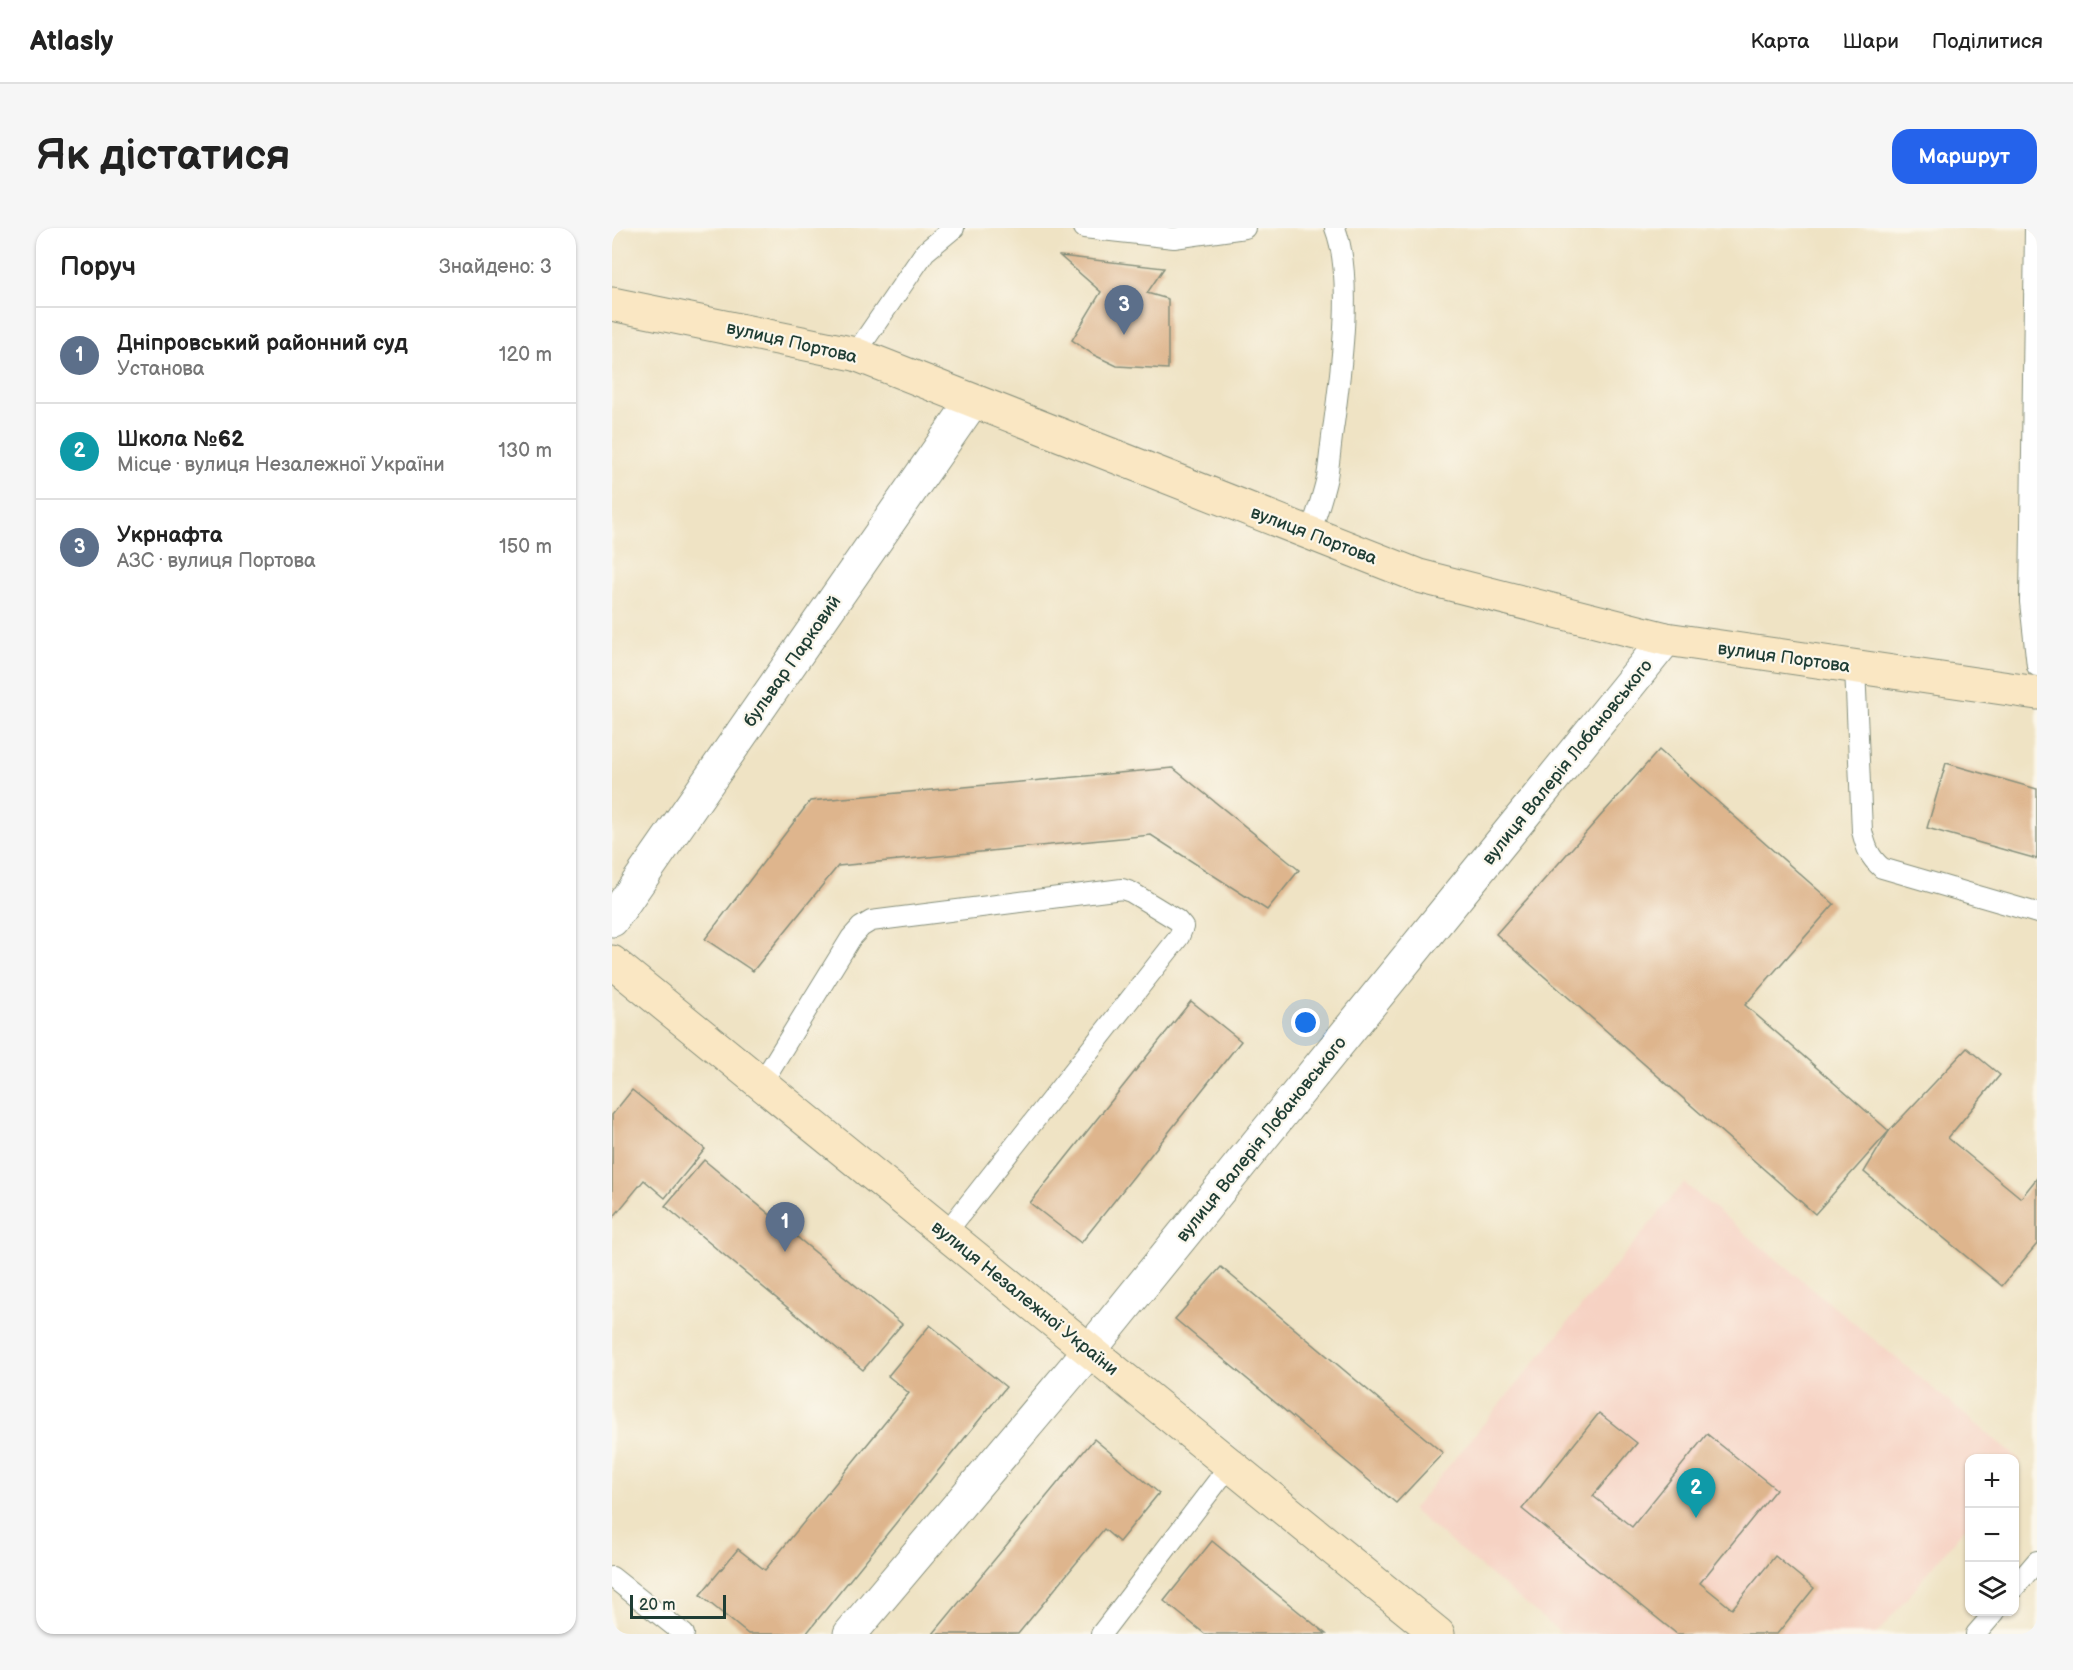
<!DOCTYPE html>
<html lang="uk">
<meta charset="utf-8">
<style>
body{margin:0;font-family:"Balsamiq Sans",sans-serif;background:#f6f6f6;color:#222}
.controls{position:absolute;right:18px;bottom:18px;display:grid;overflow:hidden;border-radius:12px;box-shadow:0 2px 4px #0004}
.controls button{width:54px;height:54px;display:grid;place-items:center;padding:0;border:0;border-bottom:2px solid #e0e0e0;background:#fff;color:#222;font:30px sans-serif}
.scale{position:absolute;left:18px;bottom:15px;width:96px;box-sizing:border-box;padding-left:6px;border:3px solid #1f3d34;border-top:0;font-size:16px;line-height:21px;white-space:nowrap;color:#1f3d34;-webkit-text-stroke:4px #fbf7ec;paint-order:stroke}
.you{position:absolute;left:694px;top:795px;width:21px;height:21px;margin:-15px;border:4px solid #fff;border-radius:50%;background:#1a73e8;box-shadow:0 0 0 9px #1a73e833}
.badge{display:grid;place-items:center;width:39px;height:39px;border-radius:50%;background:#2563eb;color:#fff;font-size:20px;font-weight:700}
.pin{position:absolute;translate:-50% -50px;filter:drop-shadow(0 2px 3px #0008)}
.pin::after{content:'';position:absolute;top:32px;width:21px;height:18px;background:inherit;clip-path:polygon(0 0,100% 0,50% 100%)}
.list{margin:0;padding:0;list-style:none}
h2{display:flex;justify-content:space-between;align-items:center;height:78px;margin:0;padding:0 24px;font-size:26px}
h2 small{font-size:20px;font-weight:400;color:#767676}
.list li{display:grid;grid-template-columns:39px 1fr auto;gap:18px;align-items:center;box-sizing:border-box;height:96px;padding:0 24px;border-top:2px solid #e0e0e0}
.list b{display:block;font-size:22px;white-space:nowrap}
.list p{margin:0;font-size:20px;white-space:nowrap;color:#767676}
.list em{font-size:20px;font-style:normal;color:#767676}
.icon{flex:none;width:33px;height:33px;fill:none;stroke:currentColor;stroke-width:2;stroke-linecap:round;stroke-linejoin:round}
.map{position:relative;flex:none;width:1425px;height:1406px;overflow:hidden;border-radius:18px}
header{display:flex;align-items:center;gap:36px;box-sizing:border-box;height:84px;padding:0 30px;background:#fff;border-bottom:2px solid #e0e0e0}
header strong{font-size:28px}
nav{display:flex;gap:33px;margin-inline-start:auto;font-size:21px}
.intro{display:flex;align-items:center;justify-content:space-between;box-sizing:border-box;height:144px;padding:0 36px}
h1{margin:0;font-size:42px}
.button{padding:15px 27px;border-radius:18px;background:#2563eb;color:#fff;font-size:21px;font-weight:700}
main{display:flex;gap:36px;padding:0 36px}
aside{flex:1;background:#fff;border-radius:18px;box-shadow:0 2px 4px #0004}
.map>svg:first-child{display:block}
</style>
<header>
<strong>Atlasly</strong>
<nav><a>Карта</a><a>Шари</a><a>Поділитися</a></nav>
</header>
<div class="intro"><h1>Як дістатися</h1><a class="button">Маршрут</a></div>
<main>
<aside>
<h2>Поруч<small>Знайдено: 3</small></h2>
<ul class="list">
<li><span class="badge" style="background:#5c6f8a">1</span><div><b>Дніпровський районний суд</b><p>Установа</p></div><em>120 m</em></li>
<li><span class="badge" style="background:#0f9aa8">2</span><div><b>Школа №62</b><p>Місце · вулиця Незалежної України</p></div><em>130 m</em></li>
<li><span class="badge" style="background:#5c6f8a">3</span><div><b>Укрнафта</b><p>АЗС · вулиця Портова</p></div><em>150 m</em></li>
</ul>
</aside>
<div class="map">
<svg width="1425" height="1406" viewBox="0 0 1425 1406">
<rect width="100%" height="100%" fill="#fbf7ec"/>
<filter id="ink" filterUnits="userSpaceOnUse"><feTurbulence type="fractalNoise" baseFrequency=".0167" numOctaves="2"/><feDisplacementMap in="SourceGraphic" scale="12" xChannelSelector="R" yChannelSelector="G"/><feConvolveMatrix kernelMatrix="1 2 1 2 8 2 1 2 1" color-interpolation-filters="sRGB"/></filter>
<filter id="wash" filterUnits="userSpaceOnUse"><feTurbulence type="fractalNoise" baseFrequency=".008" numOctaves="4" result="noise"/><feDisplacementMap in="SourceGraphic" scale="24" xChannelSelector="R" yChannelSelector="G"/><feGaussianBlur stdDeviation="1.35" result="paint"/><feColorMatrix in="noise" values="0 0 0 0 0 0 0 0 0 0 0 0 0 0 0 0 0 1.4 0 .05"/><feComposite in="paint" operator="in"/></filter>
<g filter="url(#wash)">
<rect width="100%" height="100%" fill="#efe3c4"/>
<path fill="#f6d2c3" d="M 1072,955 L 1409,1233 L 1403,1241 L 1402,1230 L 1358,1230 L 1357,1295 L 1265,1406 L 950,1406 L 800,1282 Z"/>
<g id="blocks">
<g fill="#deb58d">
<path d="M 448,28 L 552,40 L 535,65 L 556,71 L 556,141 L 505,138 L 482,127 L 460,112 L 489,64 Z"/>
<path d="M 1047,522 L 1222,676 L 1133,777 L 1277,903 L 1203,986 L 884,706 Z"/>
<path d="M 1334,535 L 1425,561 L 1425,631 L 1315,600 Z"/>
<path d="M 561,540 L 687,642 L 655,682 L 539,607 L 226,638 L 141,743 L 93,711 L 198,573 Z"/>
<path d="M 579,773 L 629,813 L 469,1015 L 418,975 Z"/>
<path d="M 1355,820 L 1388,847 L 1336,910 L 1409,970 L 1425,950 L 1425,1016 L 1390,1058 L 1252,944 L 1277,903 Z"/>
<path d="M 20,862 L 93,921 L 53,970 L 32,952 L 0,991 L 0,887 Z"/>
<path d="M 92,932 L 290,1096 L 251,1142 L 53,978 Z"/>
<path d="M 609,1039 L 831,1225 L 784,1275 L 563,1091 Z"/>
<path d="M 318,1097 L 394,1159 L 194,1406 L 136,1406 L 88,1367 L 126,1321 L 153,1342 L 297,1165 L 276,1148 Z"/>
<path d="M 987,1185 L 1025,1215 L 981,1268 L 1020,1299 L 1095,1206 L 1164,1261 L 1088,1355 L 1120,1381 L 1163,1328 L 1202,1360 L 1165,1406 L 1065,1406 L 910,1281 Z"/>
<path d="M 482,1211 L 547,1265 L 507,1314 L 492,1301 L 406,1406 L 321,1406 Z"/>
<path d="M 600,1313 L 714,1406 L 593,1406 L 552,1373 Z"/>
</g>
</g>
</g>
<g filter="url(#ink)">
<use href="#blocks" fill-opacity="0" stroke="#87907c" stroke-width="1.5"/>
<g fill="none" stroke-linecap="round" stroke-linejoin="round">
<g stroke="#87907c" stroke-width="22">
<g id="lane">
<path d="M 472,0 L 562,10 L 633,0"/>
<path d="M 1423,0 L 1418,374 L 1425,438"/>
<path d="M 243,126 L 313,24 L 342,0"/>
<path d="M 698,306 C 704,287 711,268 715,249 C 718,231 719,212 722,195 C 729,142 742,49 723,0"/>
<path d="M 1243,439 L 1250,603 C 1254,619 1257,629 1270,640 L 1425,685"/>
<path d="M 149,856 L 239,710 L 249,699 L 259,693 L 510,661 L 519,664 L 565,692 L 571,699 L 567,709 L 333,1006"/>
<path d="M 0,1349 L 72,1406"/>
<path d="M 1402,1360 L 1425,1333"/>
<path d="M 489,1406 L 618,1237"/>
<path d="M 1364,1406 L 1383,1384"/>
</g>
</g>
<g stroke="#87907c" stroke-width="35">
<g id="street">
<path d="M 0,692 L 360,174"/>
<path d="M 238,1406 L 477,1123 L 1054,411"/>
</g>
</g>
<g stroke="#87907c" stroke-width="35">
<g id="secondary">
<path d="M 0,76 L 243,126 L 807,348 L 1054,411 L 1425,465"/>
<path d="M 0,734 L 826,1406"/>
</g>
</g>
<use href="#lane" stroke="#fff" stroke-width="20"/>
<use href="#street" stroke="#fff" stroke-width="33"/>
<use href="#secondary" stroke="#fae7c3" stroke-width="33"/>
</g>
</g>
<g text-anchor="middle" stroke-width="4.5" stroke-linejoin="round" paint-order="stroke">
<g font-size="18" fill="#1f3d34" stroke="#fbf7ec">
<text transform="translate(180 114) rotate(13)" y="6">вулиця Портова</text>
<text transform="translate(702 307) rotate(21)" y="6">вулиця Портова</text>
<text transform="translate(1172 429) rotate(8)" y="6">вулиця Портова</text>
<text transform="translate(180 433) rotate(-55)" y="6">бульвар Парковий</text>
<text transform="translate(955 534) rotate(-51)" y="6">вулиця Валерія Лобановського</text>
<text transform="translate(649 911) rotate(-51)" y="6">вулиця Валерія Лобановського</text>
<text transform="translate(413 1070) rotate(39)" y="6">вулиця Незалежної України</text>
</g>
</g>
</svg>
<div class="controls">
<button>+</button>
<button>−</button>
<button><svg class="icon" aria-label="layers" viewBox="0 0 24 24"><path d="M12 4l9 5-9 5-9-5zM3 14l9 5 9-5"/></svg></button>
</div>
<div class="scale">20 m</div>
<div class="you"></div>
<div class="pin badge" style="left:173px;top:1024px;background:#5c6f8a">1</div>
<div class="pin badge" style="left:1084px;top:1290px;background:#0f9aa8">2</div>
<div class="pin badge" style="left:512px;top:107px;background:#5c6f8a">3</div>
</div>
</main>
